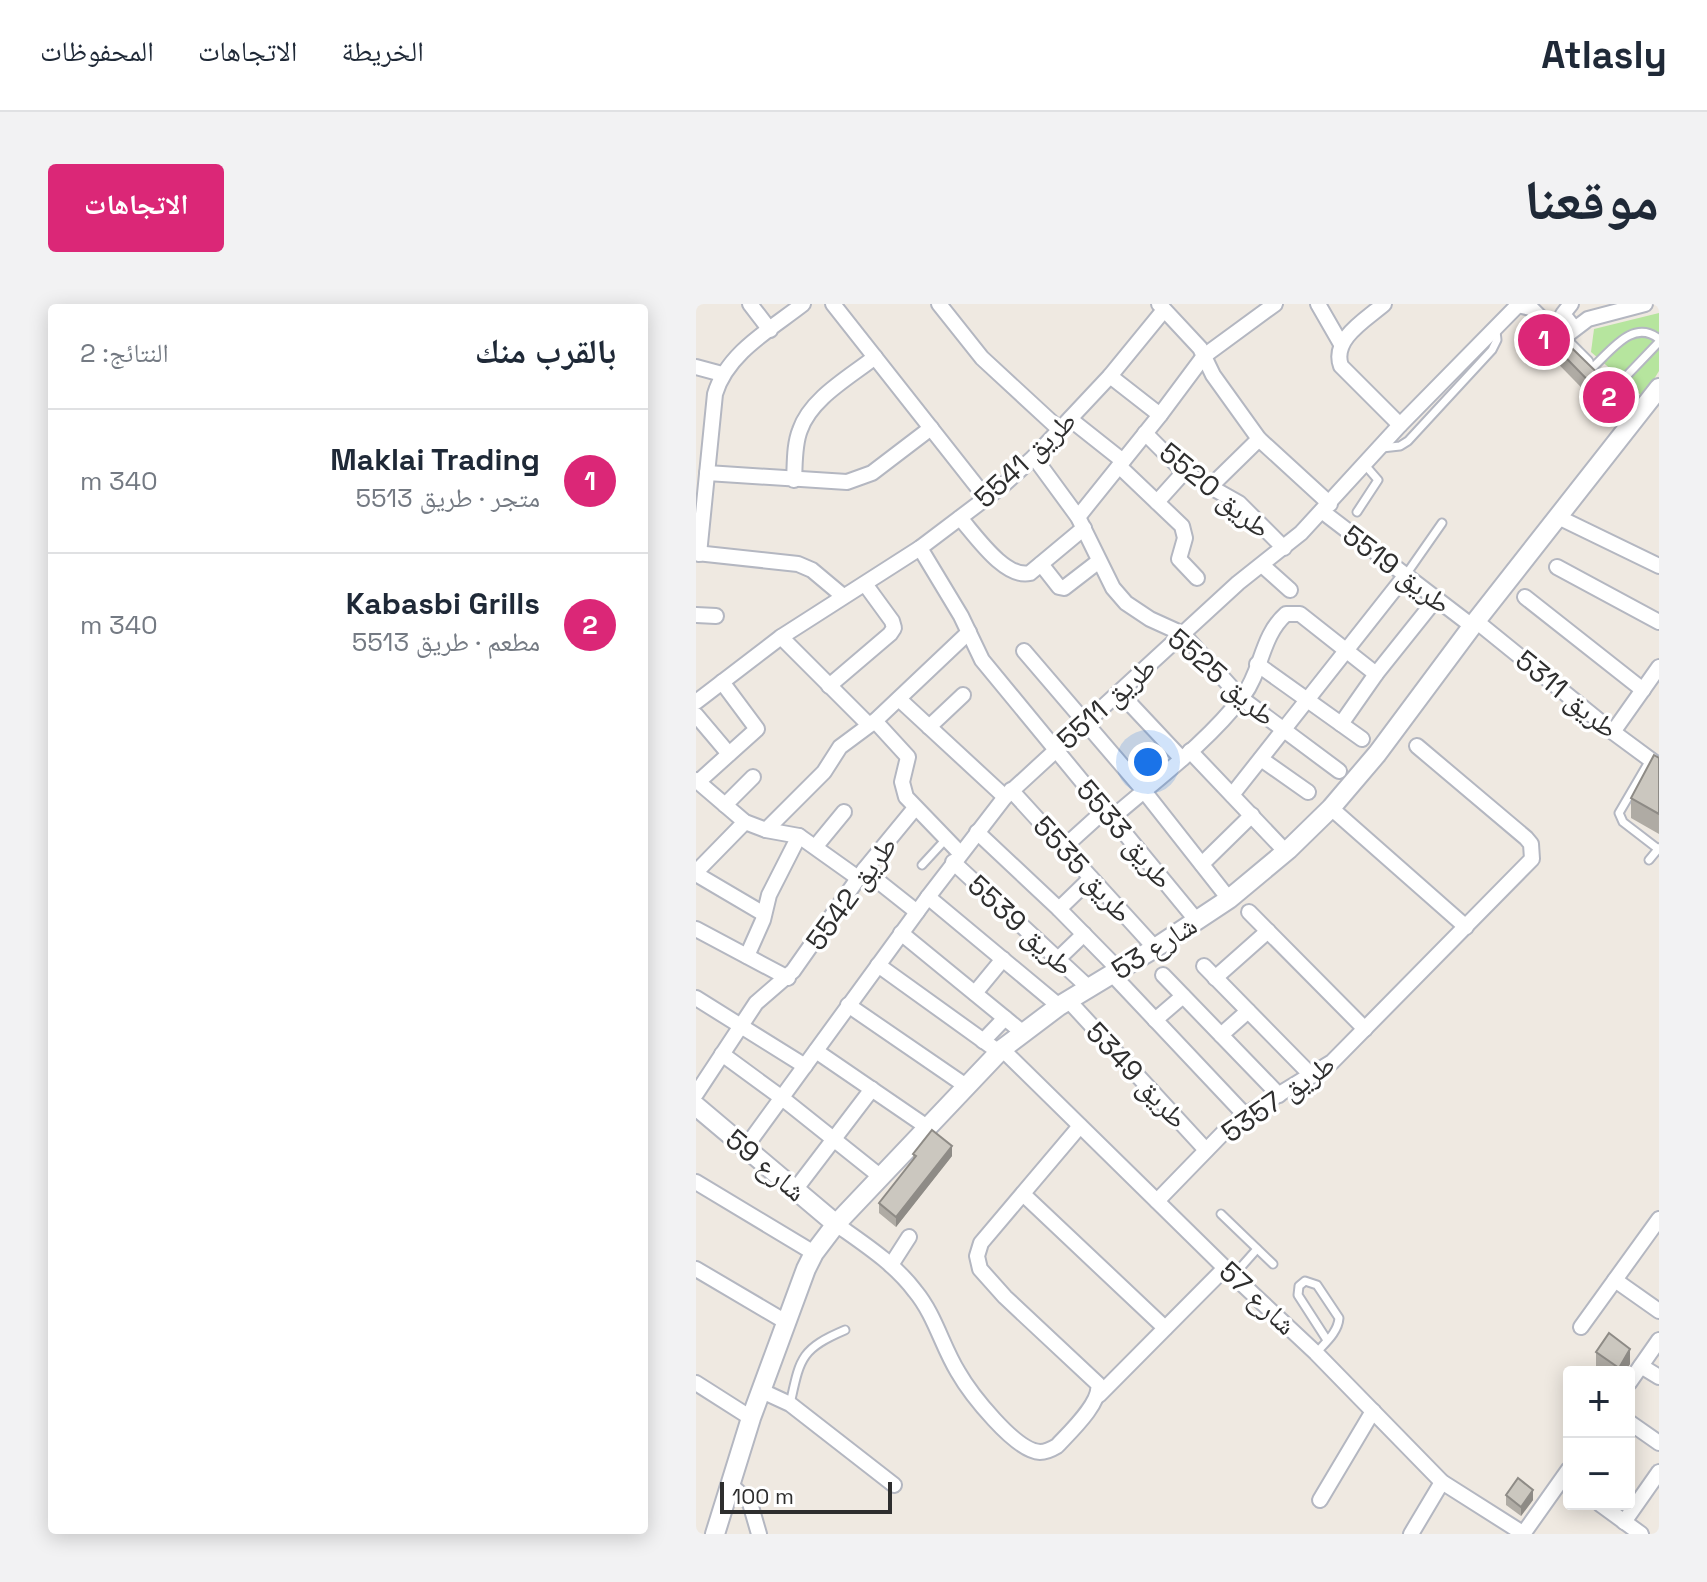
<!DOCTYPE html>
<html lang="ar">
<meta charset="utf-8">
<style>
body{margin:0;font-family:"Space Grotesk","Noto Naskh Arabic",sans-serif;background:#f2f2f3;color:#1f2937;direction:rtl}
.controls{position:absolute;right:24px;bottom:24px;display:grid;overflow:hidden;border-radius:8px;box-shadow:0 4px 20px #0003}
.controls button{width:72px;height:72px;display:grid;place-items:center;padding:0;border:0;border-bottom:2px solid #e0e1e3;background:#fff;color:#1f2937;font:40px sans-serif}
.scale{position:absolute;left:24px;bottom:20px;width:172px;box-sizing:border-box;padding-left:8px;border:4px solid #2e2e2e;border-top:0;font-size:22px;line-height:28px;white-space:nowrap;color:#2e2e2e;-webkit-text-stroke:6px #fff;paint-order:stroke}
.you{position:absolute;left:452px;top:458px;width:28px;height:28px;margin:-20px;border:6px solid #fff;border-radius:50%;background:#1a73e8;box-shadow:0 0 0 12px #1a73e833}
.badge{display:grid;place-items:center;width:52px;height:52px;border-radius:50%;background:#db2777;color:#fff;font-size:26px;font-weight:700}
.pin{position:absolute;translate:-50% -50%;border:4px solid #fff;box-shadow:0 2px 8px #0006}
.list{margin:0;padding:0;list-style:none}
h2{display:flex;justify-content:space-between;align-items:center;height:104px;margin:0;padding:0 32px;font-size:34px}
h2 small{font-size:26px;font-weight:400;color:#747a83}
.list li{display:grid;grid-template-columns:52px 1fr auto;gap:24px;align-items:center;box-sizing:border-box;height:144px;padding:0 32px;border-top:2px solid #e0e1e3}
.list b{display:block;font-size:30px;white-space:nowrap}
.list p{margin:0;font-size:26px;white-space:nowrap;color:#747a83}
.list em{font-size:26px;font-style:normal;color:#747a83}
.map{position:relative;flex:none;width:963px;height:1230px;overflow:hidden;direction:ltr;border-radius:8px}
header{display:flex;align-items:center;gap:48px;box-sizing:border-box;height:112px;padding:0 40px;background:#fff;border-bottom:2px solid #e0e1e3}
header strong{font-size:38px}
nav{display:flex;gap:44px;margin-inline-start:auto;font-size:28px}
.intro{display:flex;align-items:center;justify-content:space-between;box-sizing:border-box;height:192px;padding:0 48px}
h1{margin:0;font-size:56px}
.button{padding:20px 36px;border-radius:8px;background:#db2777;color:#fff;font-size:28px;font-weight:700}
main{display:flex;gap:48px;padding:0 48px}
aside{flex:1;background:#fff;border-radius:8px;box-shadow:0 4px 20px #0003}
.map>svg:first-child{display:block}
</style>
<header>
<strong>Atlasly</strong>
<nav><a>الخريطة</a><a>الاتجاهات</a><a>المحفوظات</a></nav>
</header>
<div class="intro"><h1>موقعنا</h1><a class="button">الاتجاهات</a></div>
<main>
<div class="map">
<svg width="963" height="1230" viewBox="0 0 963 1230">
<rect width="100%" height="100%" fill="#efe9e1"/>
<path fill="#b6e59e" d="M 963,9 L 963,67 L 947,93 L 895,48 L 898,25 Z"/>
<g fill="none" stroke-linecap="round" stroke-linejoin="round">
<g stroke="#b4b7c1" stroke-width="11">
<g id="lane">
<path d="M 895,65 C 915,47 937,14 963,35"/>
<path d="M 917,86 L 963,38"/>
<path d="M 686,144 L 704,142 L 712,137 L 796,46 L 801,36 L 800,27"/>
<path d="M 661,208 L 682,176 L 669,161"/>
<path d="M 709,272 L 746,219"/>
<path d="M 954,456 L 923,509 L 927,518 L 962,545"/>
<path d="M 953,556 L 963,544"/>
<path d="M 226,561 L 250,535"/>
<path d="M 525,910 L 577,960"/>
<path d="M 537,972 L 561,945"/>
<path d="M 620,1049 C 630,1038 642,1028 643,1014 L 621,981 L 609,977 L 603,982 L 602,991 L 631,1036"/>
<path d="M 94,1100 C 104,1055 104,1045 149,1026"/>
</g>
</g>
<g stroke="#b4b7c1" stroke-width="18">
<g id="street">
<path d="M 54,0 L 74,26"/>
<path d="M 137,0 L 290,194"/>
<path d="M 243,0 L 286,54 L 364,126"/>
<path d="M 463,0 L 504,44 L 517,71 L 563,135 L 634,200"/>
<path d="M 622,0 L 645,40"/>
<path d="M 688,0 C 671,15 635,35 645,62 L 704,121"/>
<path d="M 875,0 L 867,10 L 878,24"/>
<path d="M 821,1 L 835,4 L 890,59"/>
<path d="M 867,34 L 892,15 L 949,0"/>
<path d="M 0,63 L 26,70"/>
<path d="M 414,72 L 464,111"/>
<path d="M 910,79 L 942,109"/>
<path d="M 374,115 L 427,157"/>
<path d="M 449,129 L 488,168 L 543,199 L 588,244"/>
<path d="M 338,153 L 382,213 L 417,284 L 430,299 L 454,315 L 487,330 L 545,394 L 643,467"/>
<path d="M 423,162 L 486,222 L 489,234 L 483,255 L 501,274"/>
<path d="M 11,169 L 151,178 L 176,169 L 235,124"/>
<path d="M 98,176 C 99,160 98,141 104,126 C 115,94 154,73 179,53"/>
<path d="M 515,182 L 563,135"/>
<path d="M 461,198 L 488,168"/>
<path d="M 627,208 L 776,322"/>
<path d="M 382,213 L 464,111 L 508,52 L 579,0"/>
<path d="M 862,213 L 963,262"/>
<path d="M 264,214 C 280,232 309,275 334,269 L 388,224"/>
<path d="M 224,244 L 265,312 L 286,356 L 501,617"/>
<path d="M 0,249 L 102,260 L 116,266 L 147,292"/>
<path d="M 3,250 L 19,90 C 31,49 75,25 107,0"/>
<path d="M 345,260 L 363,283 L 368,284 L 403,257"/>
<path d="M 566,261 L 594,286"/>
<path d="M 861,263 L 963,318"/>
<path d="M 829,293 L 947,386"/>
<path d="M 0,311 L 20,312"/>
<path d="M 780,317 L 917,428 L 963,462"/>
<path d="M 85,333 L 173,421"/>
<path d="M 328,347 L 448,487 L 533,595"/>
<path d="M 561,360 L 666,435"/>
<path d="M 133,382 L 194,330 L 198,324 L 196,317 L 169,280"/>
<path d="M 424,389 L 486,455"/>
<path d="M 203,395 L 309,493"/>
<path d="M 0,398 L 85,333 L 224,244 L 306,182 L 338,153 L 414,72 L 468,6"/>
<path d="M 0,411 L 33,450"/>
<path d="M 179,417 L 212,453 L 206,478 L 210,493 L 264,549"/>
<path d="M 645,420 L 680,370 L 740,295"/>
<path d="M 233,423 L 267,391"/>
<path d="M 917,428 L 963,363"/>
<path d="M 494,447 L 590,548"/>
<path d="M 565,455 L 612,488"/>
<path d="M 0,476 L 49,518 L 70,526 L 103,532 L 162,574"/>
<path d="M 2,478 L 61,425 L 26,378"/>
<path d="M 315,486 L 459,644"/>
<path d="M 536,491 L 709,272"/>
<path d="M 29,501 L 57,473"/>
<path d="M 635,504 L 770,623"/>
<path d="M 416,514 C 461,475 511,439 547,392 C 566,367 565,332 590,310 L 604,310 L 680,370"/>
<path d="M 70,526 L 128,468 L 144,443 L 179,417 L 273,328"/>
<path d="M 281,528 L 363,605 L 423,666"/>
<path d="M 120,542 L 148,508"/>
<path d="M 367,544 L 409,506"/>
<path d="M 257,558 L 393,684"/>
<path d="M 506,560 L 556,511"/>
<path d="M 168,566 L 221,608"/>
<path d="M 0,568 L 49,518"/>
<path d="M 0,570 L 68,610"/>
<path d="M 232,593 L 363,702"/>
<path d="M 363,605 L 395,574"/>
<path d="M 553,608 L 669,725"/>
<path d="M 0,625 L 92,674"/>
<path d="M 205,629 L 326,728"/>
<path d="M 51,652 L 67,616 L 73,591 L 103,532"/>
<path d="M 362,655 L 388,630"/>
<path d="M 182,661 L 303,748"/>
<path d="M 508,662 L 616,772"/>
<path d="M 416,670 L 549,811"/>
<path d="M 467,671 L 583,791"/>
<path d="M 519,674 L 572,627"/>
<path d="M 279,689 L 307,655"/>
<path d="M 0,694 L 109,762"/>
<path d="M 372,696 L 510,846"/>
<path d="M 152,701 L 270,782"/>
<path d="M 459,716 L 487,692"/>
<path d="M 525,731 L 552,707"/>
<path d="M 287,737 L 309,714"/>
<path d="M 306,745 L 529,964 L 620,1049 L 746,1178 L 828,1230"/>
<path d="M 120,747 L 231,823"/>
<path d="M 26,750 L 86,794 L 185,873"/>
<path d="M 0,790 L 60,699 L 97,667 L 168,566 L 219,504"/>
<path d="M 49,844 L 232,593 L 309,493 L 542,279 L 605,229 L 704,121 L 823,0"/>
<path d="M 0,878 L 118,949"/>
<path d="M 99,886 L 176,785"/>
<path d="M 327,890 L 469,1024"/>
<path d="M 461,897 L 530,826 L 549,811 L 636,758 L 836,555 L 835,540 L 830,534 L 721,442"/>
<path d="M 140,920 C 168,940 198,959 219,987 C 239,1011 246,1042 262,1068 C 274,1089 319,1147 344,1148 C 350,1148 356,1145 361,1142 C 374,1128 406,1098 402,1080 L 309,993 L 284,965 L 281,952 L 285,939 L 384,822"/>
<path d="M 195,961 L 213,933"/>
<path d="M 0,965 L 90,1018"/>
<path d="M 919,976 L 963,1007"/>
<path d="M 885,1023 L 963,915"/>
<path d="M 945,1062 L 963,1073"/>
<path d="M 0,1079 L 55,1114"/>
<path d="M 933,1079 L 963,1036"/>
<path d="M 66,1087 L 94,1100 L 198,1181"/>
<path d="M 403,1091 L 529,964"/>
<path d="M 933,1118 L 963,1139"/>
<path d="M 34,1180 L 54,1199 L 63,1230"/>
<path d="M 624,1196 L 677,1107"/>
<path d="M 904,1200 L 945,1230"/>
<path d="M 928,1218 L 963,1168"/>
<path d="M 715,1230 L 746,1178"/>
<path d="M 827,1230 L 873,1165"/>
</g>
</g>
<g stroke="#b4b7c1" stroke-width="22">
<g id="secondary">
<path d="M 0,802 L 140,920"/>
<path d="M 19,1230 L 55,1114 L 110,965 L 118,949 L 140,920 L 306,745 L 363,702 L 459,644 L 533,595 L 593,545 L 635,504 L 681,450 L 780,317 L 963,84"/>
</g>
</g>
<use href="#lane" stroke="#fff" stroke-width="7"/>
<use href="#street" stroke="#fff" stroke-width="14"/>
<use href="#secondary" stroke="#fff" stroke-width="18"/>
</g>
<g fill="#afaba4">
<path d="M 836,19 L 924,105 L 915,114 L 836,33 Z"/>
<path d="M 963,454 L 963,530 L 935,514 L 935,494 Z"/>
<path d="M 217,850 L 256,852 L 200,923 L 183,909 L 183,899 L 217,856 Z"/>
<path d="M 900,1048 L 934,1060 L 929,1068 L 907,1068 L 900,1063 Z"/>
<path d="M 810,1191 L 837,1196 L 825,1212 L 810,1201 Z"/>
</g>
<g fill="#8e8b86">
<path d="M 924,91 L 924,105 L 915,114 L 915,100 Z"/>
<path d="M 256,842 L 256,852 L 200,923 L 200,913 Z"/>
<path d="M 934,1045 L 934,1060 L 929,1068 L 923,1068 L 923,1064 Z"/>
<path d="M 837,1186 L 837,1196 L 825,1212 L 825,1203 Z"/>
</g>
<g fill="#cbc7bf" stroke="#8e8b86" stroke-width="2">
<path d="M 843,12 L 924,91 L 915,100 L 836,19 Z"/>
<path d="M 958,451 L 963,454 L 963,510 L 935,494 Z"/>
<path d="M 236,826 L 256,842 L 200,913 L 183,899 L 220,852 L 217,850 Z"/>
<path d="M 913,1029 L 934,1045 L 923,1064 L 900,1048 Z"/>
<path d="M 822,1174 L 837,1186 L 825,1203 L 810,1191 Z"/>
</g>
<g text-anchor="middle" stroke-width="7" stroke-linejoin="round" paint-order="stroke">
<g font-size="28" fill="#2e2e2e" stroke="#fff">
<text transform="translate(329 155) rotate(-43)" y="10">طريق 5541</text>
<text transform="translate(519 186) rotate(39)" y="10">طريق 5520</text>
<text transform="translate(701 265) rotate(37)" y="10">طريق 5519</text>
<text transform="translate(526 373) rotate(41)" y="10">طريق 5525</text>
<text transform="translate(871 390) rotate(39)" y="10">طريق 5311</text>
<text transform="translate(410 399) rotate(-42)" y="10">طريق 5511</text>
<text transform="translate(429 530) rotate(50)" y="10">طريق 5533</text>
<text transform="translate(387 565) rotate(48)" y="10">طريق 5535</text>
<text transform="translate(155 589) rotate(-54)" y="10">طريق 5542</text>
<text transform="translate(325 621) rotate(43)" y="10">طريق 5539</text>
<text transform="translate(458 643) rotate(-32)" y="10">شارع 53</text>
<text transform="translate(441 771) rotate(47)" y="10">طريق 5349</text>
<text transform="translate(582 794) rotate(-35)" y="10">طريق 5357</text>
<text transform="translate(70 861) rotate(40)" y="10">شارع 59</text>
<text transform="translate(562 994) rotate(43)" y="10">شارع 57</text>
</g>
</g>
</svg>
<div class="controls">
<button>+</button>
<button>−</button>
</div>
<div class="scale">100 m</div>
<div class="you"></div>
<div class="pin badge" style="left:848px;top:36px">1</div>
<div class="pin badge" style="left:913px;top:93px">2</div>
</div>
<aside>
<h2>بالقرب منك<small>النتائج: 2</small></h2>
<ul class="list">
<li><span class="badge">1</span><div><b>Maklai Trading</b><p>متجر · طريق 5513</p></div><em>340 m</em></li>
<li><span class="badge">2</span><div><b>Kabasbi Grills</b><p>مطعم · طريق 5513</p></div><em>340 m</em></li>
</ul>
</aside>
</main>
